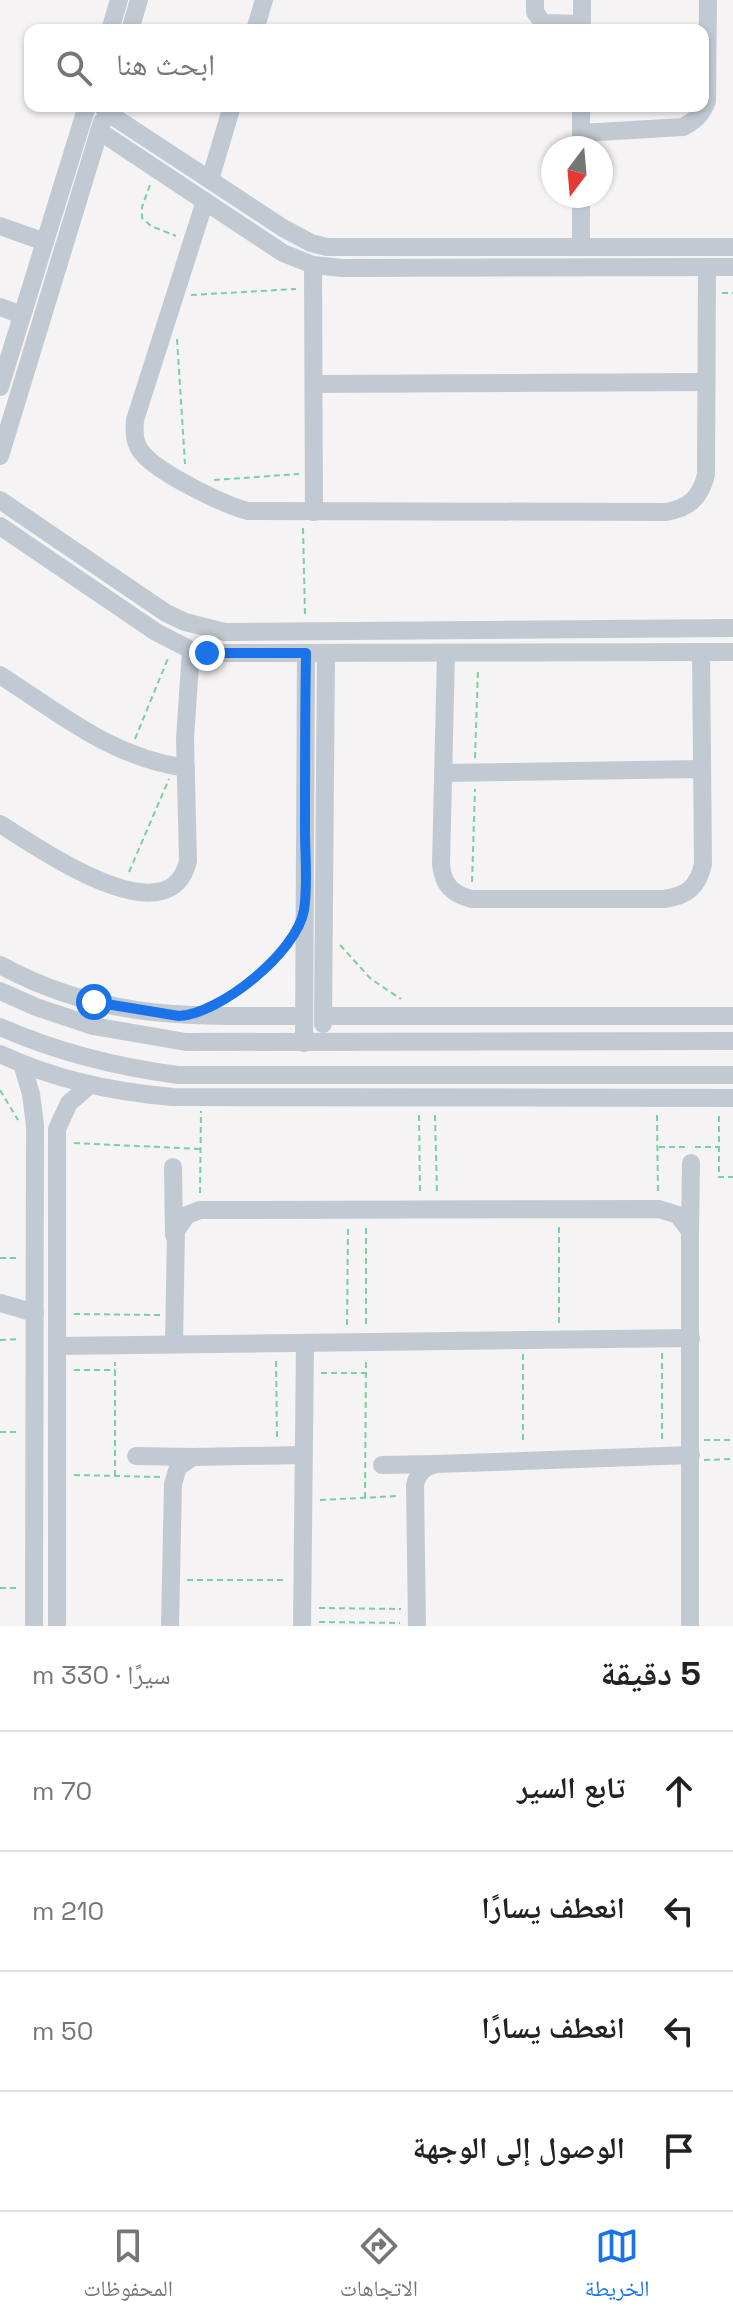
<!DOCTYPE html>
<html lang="ar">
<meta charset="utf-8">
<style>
body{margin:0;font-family:"Space Grotesk","Noto Naskh Arabic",sans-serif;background:#f6f6f6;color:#222;direction:rtl}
.compass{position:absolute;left:541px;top:136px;width:72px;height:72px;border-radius:50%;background:#fff;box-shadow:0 2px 6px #0004;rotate:196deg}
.stop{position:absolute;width:24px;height:24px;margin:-18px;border:6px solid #1a73e8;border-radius:50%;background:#fff}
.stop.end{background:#1a73e8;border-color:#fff;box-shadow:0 2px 8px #0008}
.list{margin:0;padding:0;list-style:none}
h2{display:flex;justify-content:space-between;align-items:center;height:104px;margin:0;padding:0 32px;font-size:34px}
h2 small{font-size:26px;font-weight:400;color:#767676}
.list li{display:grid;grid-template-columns:52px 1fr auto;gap:24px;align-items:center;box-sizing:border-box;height:120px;padding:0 32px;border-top:2px solid #e0e0e0}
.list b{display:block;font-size:30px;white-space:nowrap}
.list em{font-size:26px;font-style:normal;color:#767676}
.icon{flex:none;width:44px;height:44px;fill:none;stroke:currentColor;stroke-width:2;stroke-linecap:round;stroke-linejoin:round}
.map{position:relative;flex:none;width:733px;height:1626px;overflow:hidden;direction:ltr}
.search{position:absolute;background:#fff;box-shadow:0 2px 6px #0004;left:24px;right:24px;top:24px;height:88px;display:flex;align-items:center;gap:20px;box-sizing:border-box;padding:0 28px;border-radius:16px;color:#767676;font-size:30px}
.sheet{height:584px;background:#fff}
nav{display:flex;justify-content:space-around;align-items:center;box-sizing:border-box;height:112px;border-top:2px solid #e0e0e0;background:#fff;font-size:22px;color:#767676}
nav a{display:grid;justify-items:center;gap:4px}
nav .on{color:#1a73e8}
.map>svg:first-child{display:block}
</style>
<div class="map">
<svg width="733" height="1626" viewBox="0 0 733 1626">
<rect width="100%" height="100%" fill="#f5f3f3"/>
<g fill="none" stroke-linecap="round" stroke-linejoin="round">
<g stroke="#7ad0a6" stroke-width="2" stroke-dasharray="6 4" stroke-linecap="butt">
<path d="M 150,185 L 142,207 L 142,218 L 151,226 L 176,236"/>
<path d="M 722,293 L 733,293"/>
<path d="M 191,295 L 296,289"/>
<path d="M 177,339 L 185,464"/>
<path d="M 214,480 L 299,474"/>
<path d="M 303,528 L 305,614"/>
<path d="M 135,739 L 169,656"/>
<path d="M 475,758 L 478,669"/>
<path d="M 129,872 L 169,779"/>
<path d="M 472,882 L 475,789"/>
<path d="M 340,945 L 371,979 L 401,999"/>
<path d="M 226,999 L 258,976 L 288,941"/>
<path d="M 0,1090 L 18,1120"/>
<path d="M 419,1115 L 420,1193"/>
<path d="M 435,1115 L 437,1193"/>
<path d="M 657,1115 L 658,1192"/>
<path d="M 719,1116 L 719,1177 L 733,1177"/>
<path d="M 74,1143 L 200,1149"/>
<path d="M 659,1147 L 688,1147"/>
<path d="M 695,1147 L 719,1147"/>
<path d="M 200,1193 L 201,1111"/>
<path d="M 559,1227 L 559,1325"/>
<path d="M 0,1258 L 17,1258"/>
<path d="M 74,1314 L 160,1315"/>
<path d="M 366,1324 L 366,1227"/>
<path d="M 347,1325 L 348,1227"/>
<path d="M 0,1340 L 19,1339"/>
<path d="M 662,1353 L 662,1439"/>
<path d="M 523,1354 L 523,1444"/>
<path d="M 276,1361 L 277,1439"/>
<path d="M 74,1370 L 115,1370"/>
<path d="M 321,1373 L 366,1373"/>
<path d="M 0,1432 L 17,1432"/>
<path d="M 704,1440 L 733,1440"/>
<path d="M 704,1460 L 733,1459"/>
<path d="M 74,1475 L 160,1477"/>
<path d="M 115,1476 L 115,1362"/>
<path d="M 365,1498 L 366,1359"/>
<path d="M 320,1500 L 398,1496"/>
<path d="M 187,1580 L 285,1580"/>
<path d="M 0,1588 L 19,1588"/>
<path d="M 319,1608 L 401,1609"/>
<path d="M 319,1622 L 400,1623"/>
</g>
<g stroke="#c1cad2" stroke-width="18">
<path d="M 535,0 L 535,12 L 543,23 L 582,24"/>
<path d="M 110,30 L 119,0"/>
<path d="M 130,30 L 139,0"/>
<path d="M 255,30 L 264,0"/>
<path d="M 582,30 L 582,0"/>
<path d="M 105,111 L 283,228 L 311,243 L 327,247 L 733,247"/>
<path d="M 99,131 L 283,253 L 313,265 L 342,268 L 733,267"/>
<path d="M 581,133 L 683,127 C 696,120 702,114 707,101 L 708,0"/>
<path d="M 581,148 L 581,106"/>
<path d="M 210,180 L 232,106"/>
<path d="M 205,201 L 135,420 C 134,433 134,445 144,455 C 161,474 224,505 248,511 L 666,512 C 689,508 700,498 706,475 L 707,267"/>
<path d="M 0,226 L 45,242"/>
<path d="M 581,247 L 581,196"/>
<path d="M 313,265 L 314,512"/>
<path d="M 0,307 L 22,315"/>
<path d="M 314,384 L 706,382"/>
<path d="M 0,387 L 87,106"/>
<path d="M 0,456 L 102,122"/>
<path d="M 0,500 L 166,613 L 185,622 L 225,632 L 733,628"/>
<path d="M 0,526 L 156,632 L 191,650 L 207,653 L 733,652"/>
<path d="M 446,653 L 441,864 C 443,885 452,894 472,899 L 664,899 C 687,896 698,887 703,864 L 701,652"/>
<path d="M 0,675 C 62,715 111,757 186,768"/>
<path d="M 443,773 L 702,769"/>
<path d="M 0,824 C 38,847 169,941 188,861 L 185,739 L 191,650"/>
<path d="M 0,965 C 102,1021 193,1016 304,1016"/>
<path d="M 0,991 L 36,1007 L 93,1026 L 186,1042 L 733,1041"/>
<path d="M 323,1016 L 733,1016"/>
<path d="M 323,1024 L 326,653"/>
<path d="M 0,1027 C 57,1052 116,1067 178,1075 L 733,1075"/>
<path d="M 304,1043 L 306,653"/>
<path d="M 0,1054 C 55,1080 113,1092 173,1097 L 733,1098"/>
<path d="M 22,1064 L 31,1094 L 35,1125 L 34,1626"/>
<path d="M 173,1167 L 174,1235"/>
<path d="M 690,1231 L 691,1163"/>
<path d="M 0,1303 L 35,1313"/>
<path d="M 174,1344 L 176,1231 L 187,1215 L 200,1210 L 659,1209 L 678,1215 L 690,1231 L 690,1626"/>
<path d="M 57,1346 L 691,1338"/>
<path d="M 136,1456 L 193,1457"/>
<path d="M 382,1465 L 434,1464"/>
<path d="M 57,1626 L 57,1129 L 69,1103 L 90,1085"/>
<path d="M 170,1626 L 173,1484 L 178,1467 L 193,1457 L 303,1455"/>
<path d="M 302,1626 L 305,1343"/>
<path d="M 417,1626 L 415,1485 C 418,1472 425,1467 436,1464 L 691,1455"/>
</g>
</g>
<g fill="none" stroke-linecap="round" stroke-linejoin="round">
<path stroke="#1a73e8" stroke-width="10" d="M 94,1002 L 179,1016 C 220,1014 297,952 304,910 C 308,885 305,856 305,831 C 305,771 305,712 306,653 L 207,653"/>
</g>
</svg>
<svg class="compass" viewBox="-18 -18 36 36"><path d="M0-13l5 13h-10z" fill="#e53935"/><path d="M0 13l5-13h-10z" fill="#767676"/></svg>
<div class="stop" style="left:94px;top:1002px"></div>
<div class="stop end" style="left:207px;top:653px"></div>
<div class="search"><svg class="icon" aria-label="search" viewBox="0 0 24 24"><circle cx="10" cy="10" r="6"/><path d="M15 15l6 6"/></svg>ابحث هنا</div>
</div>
<section class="sheet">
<h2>5 دقيقة<small>سيرًا · 330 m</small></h2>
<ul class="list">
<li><svg class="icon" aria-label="ahead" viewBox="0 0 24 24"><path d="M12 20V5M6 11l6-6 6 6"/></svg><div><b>تابع السير</b></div><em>70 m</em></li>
<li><svg class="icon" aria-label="left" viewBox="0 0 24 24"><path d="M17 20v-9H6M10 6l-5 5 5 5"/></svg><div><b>انعطف يسارًا</b></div><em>210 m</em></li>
<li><svg class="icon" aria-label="left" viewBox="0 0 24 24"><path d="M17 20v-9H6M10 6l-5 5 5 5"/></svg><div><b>انعطف يسارًا</b></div><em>50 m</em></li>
<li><svg class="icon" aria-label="arrive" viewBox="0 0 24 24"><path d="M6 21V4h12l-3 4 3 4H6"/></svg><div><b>الوصول إلى الوجهة</b></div></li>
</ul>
</section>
<nav>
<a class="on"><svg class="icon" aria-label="map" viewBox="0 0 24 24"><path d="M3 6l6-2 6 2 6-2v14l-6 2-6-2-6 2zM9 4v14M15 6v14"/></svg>الخريطة</a>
<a><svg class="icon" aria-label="directions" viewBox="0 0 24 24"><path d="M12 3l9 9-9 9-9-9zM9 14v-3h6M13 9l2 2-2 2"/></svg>الاتجاهات</a>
<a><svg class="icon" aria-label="saved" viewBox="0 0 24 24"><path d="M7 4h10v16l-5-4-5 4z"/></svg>المحفوظات</a>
</nav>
